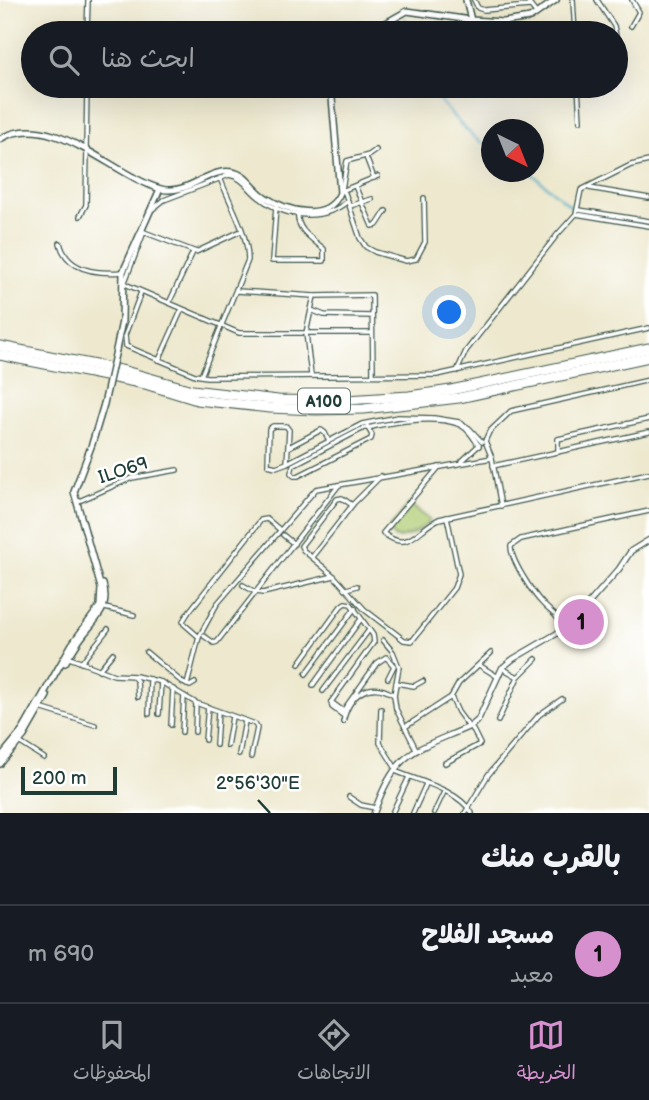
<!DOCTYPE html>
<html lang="ar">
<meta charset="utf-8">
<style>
body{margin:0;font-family:"Balsamiq Sans","Playpen Sans Arabic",sans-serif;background:#242831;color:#f1f3f6;direction:rtl}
.compass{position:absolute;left:481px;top:119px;width:63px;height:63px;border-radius:50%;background:#171b24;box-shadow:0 7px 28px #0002;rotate:137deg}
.scale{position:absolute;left:21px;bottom:18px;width:96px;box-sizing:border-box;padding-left:7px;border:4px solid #1f3d34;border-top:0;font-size:19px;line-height:24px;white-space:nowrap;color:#1f3d34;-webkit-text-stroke:5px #fff;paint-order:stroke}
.you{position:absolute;left:450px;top:313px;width:24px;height:24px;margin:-18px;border:5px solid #fff;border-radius:50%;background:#1a73e8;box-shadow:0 0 0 10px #1a73e833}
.badge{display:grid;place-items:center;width:46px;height:46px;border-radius:50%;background:#d690ce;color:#111;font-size:23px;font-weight:700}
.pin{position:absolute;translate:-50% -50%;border:4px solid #fff;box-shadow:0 2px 7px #0006}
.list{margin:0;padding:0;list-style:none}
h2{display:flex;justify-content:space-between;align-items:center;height:91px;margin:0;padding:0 28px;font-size:30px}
h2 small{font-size:23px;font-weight:400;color:#9ea1a6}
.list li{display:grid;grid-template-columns:46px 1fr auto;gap:21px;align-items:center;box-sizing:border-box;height:98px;padding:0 28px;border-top:2px solid #363941}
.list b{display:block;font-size:26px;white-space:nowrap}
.list p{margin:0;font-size:23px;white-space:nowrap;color:#9ea1a6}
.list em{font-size:23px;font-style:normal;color:#9ea1a6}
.icon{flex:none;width:38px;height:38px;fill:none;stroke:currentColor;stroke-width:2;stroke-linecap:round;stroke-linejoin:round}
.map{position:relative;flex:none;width:649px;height:813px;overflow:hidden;direction:ltr}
.search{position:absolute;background:#171b24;box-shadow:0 7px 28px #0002;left:21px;right:21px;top:21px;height:77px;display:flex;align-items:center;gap:18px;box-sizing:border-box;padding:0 24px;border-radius:38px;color:#9ea1a6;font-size:26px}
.sheet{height:189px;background:#171b24}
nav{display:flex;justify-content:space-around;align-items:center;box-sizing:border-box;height:98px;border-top:2px solid #363941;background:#171b24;font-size:19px;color:#9ea1a6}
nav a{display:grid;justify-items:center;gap:4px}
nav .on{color:#d690ce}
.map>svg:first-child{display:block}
</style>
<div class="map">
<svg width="649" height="813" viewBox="0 0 649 813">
<rect width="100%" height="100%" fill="#fff"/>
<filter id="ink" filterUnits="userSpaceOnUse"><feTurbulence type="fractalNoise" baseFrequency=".0143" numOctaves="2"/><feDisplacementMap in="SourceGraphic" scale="14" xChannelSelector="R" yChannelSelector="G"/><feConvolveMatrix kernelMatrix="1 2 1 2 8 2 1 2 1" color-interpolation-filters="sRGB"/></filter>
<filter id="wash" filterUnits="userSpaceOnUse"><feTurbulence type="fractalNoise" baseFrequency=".00686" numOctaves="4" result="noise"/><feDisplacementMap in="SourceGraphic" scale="28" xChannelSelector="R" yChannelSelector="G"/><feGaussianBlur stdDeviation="1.57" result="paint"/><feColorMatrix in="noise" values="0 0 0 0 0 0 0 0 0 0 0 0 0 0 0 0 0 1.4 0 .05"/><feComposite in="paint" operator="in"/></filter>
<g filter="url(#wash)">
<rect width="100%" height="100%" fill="#ede8ce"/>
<path fill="#b0cd74" stroke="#688554" stroke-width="2" d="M 409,504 L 430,520 C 422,530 409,538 395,538 L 388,530 Z"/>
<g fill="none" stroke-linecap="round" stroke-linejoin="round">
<g stroke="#4aabca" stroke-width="2">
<path d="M 405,18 L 410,33"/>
<path d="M 431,86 C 432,96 466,130 476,139 C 480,142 486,144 491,146"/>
<path d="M 530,172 L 574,209"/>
</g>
</g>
</g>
<g filter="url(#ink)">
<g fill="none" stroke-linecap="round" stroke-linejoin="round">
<g stroke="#3e574b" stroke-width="6">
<g id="minor">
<path d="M 474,0 L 478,8 L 484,10 L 530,6"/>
<path d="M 526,0 L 537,14"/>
<path d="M 573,0 L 575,33"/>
<path d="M 597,0 L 614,26 L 616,36"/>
<path d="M 631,26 L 639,12 L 632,0"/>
<path d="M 87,33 L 88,0"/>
<path d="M 578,86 L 580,121"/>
<path d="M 86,150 L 87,86"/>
<path d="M 366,157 L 374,178"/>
<path d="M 355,186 L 372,226 L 377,225 L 386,211"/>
<path d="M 340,187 L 345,193 L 360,238 L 366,247 L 375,252 L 406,261 L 416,259 L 425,242 L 424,198"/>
<path d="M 589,188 L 649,198"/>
<path d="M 342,189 L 347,161 L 369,155 L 376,150"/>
<path d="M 344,190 L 378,176"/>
<path d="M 350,206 L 372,199"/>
<path d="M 276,207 L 272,261 L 324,261 L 324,249 C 314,240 296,230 298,214"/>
<path d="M 153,209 L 164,200 L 229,175 C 243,177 249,190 260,198 C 285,218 323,222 348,201"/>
<path d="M 579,210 L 649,221"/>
<path d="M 576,214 L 649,226"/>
<path d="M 80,216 L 86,205 L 87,150"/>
<path d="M 144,232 L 196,252 L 241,231"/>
<path d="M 60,243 C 67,272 98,274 123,272"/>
<path d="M 125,284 L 239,333 L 372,333"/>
<path d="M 123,287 L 144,232"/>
<path d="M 237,291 L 314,296 L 372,295 L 373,374"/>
<path d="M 141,292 L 125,335 L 126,346 L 195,375 L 207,377 L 437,375 L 649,328"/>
<path d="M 169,303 L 193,252"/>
<path d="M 311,310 L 324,315 L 372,316"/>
<path d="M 159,360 L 182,309"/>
<path d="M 457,371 L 466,351 L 557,235 L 576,214 L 581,190 L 631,165 L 649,161"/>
<path d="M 311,375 L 306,333 L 314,296"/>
<path d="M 201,376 L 248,260 C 248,233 230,204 220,178"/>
<path d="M 367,425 L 368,428 C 391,422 445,413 465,428 C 471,433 475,440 479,446"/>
<path d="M 364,428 L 368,428 L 372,435 L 371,439 L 298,476 L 294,476 L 291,473 L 293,465 Z"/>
<path d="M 289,447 L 321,430 L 325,433 L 329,441"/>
<path d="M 558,452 L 558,439 L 649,419"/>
<path d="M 462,461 L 479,445"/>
<path d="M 287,463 L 276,467 L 268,465 L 269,429 L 273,426 L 286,426 L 289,430 L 287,463 L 362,424 L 398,417 L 434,418 L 459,422 L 469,428 L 482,442"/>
<path d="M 493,466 L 649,432"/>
<path d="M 439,467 L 383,533 C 409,554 417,529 439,519 L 649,473"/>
<path d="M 79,501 L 132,478 L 177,470"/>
<path d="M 501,506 L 492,458 L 485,441 L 489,432 L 511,411 L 649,380"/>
<path d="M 283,535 L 294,544"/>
<path d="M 312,557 L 354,503 L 381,476"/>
<path d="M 334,576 L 303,550 L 301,546 L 337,499 L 342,498 L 352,505"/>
<path d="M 243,585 L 255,592 L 263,593 L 334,576 L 365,610 L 404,640 L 412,641 L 454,588 L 459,574 L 447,517"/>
<path d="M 347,589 L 357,586"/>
<path d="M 105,608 L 134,615"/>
<path d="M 562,631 C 558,613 554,616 543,604 C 533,594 510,559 511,546 L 521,539 L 649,511"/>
<path d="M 204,636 L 214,643 L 217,642 L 339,485"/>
<path d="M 199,637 L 184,624 L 183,621 L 188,613 L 261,520 L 267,519 L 279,529"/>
<path d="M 383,640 L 393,652 L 399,667 L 394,695 L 396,709 L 416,749"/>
<path d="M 146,652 L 183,683 L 190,686 L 195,683"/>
<path d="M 67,657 L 114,675 L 136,676 L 161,682 L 196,703 L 255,724 L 257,728 L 251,757"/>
<path d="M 81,663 L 108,629"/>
<path d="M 299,664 L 341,606 L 345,603 L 351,604 L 373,635 L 374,642 L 331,702"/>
<path d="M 479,665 L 498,677"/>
<path d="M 502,668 L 518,677"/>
<path d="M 99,670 L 113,653"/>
<path d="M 306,674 L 355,608"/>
<path d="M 133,677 L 137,681 L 138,697"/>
<path d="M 396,683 L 414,686 L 423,681"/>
<path d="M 187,685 L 199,637 L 217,604 L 316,489 L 492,458"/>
<path d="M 313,685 L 361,619"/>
<path d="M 323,691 L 369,630"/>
<path d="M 451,697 L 458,712 L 469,727"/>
<path d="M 331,702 L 332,707 L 344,716"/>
<path d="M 331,702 L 343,711"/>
<path d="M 40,708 L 95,725"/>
<path d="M 381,709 L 380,743 L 395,767"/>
<path d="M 343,711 L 377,663 L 386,657 L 394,666 L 388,678"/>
<path d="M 149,714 L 150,679"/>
<path d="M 159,714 L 161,682"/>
<path d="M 498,721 L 518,677 L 536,659"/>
<path d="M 343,722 C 349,695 369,679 394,695"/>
<path d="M 171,725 L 173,689"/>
<path d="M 405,727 L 451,697 L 459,683 L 491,653"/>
<path d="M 182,732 L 184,696"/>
<path d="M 195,732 L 196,703"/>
<path d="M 205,740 L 208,707"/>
<path d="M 19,742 L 44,758"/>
<path d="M 216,745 L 218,712"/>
<path d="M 227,746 L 232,717"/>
<path d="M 239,754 L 245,721"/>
<path d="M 445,763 L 480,744 L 471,726"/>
<path d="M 395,771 C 419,781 458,790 472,813"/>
<path d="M 349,797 L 361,805 L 375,808"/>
<path d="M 392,813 L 409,777"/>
<path d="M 413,813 L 426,784"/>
<path d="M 434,813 L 444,792"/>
<path d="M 465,813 L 488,775 L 539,715 L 562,699"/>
</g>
</g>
<g stroke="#3e574b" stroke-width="7">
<path id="tertiary" d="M 374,813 C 396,749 415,751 471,726 L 478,720 L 502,668 L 513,659 L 568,627 L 619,569 L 631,551 L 649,540"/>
</g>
<g stroke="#3e574b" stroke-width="8">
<g id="secondary">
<path d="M 466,0 L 471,20"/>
<path d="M 368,33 L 407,11 L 471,20 L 504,22 L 530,18 L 556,0"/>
<path d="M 0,139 C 52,108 113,176 161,189 C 187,196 208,168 232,172 C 247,174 253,190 265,197 C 287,211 327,223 340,193 L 331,86"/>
<path d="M 116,350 L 122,321 L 123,272 L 160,189"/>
<path d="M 65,663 C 71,653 77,643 84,634 C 98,616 110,608 103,584"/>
<path d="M 0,758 L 23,730 L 72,644 L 100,606 L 101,588 L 74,492 L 92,444 L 104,404"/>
<path d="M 0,764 L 24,736 L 47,696"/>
</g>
</g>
<g stroke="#3e574b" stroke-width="11">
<g id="motorway">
<path d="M 0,346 L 125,371 L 192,390 L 278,400 L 331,401 L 409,396 L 451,390 L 649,348"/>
<path d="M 0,355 L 145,384 L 197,400 L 270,408 L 316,410 L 364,409 L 459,398 L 649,357"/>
</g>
</g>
<use href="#minor" stroke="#fff" stroke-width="3.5"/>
<use href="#tertiary" stroke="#fff" stroke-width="4.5"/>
<use href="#secondary" stroke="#fff" stroke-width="5"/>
<use href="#motorway" stroke="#fff" stroke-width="9"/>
<g stroke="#3e574b" stroke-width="8" stroke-linecap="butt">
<path id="secondary-bridge" d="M 104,404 L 116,350"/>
</g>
<use href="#secondary-bridge" stroke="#fff" stroke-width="5"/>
</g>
</g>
<path fill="none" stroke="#1f3d34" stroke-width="2.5" d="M 258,800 L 270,813"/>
<g text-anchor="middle" stroke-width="5" stroke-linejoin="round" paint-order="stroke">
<rect fill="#fff" stroke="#627771" stroke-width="2" x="298" y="388.5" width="52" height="25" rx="5"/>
<g font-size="16" font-weight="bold" fill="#1f3d34">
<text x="324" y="407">A100</text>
</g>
<g font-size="18" fill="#1f3d34" stroke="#fff">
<text transform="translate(123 470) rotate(-18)" y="6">ILO69</text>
</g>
</g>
<g font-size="18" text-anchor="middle" fill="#1f3d34" stroke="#fff" stroke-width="5" stroke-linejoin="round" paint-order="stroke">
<text x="258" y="789">2°56'30"E</text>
</g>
</svg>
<svg class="compass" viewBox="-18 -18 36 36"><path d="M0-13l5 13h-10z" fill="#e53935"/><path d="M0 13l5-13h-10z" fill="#9ea1a6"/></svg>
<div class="scale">200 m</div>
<div class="you"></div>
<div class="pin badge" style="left:581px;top:622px">1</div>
<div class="search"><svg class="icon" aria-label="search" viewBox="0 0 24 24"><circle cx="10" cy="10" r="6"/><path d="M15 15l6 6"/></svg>ابحث هنا</div>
</div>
<section class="sheet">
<h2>بالقرب منك<small></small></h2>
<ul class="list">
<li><span class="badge">1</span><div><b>مسجد الفلاح</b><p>معبد</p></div><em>690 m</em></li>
</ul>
</section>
<nav>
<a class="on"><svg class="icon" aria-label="map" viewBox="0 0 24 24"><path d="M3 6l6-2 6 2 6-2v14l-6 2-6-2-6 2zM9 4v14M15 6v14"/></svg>الخريطة</a>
<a><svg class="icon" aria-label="directions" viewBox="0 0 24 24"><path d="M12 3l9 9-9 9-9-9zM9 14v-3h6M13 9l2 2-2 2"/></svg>الاتجاهات</a>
<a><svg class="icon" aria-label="saved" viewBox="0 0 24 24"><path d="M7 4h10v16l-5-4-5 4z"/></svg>المحفوظات</a>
</nav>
